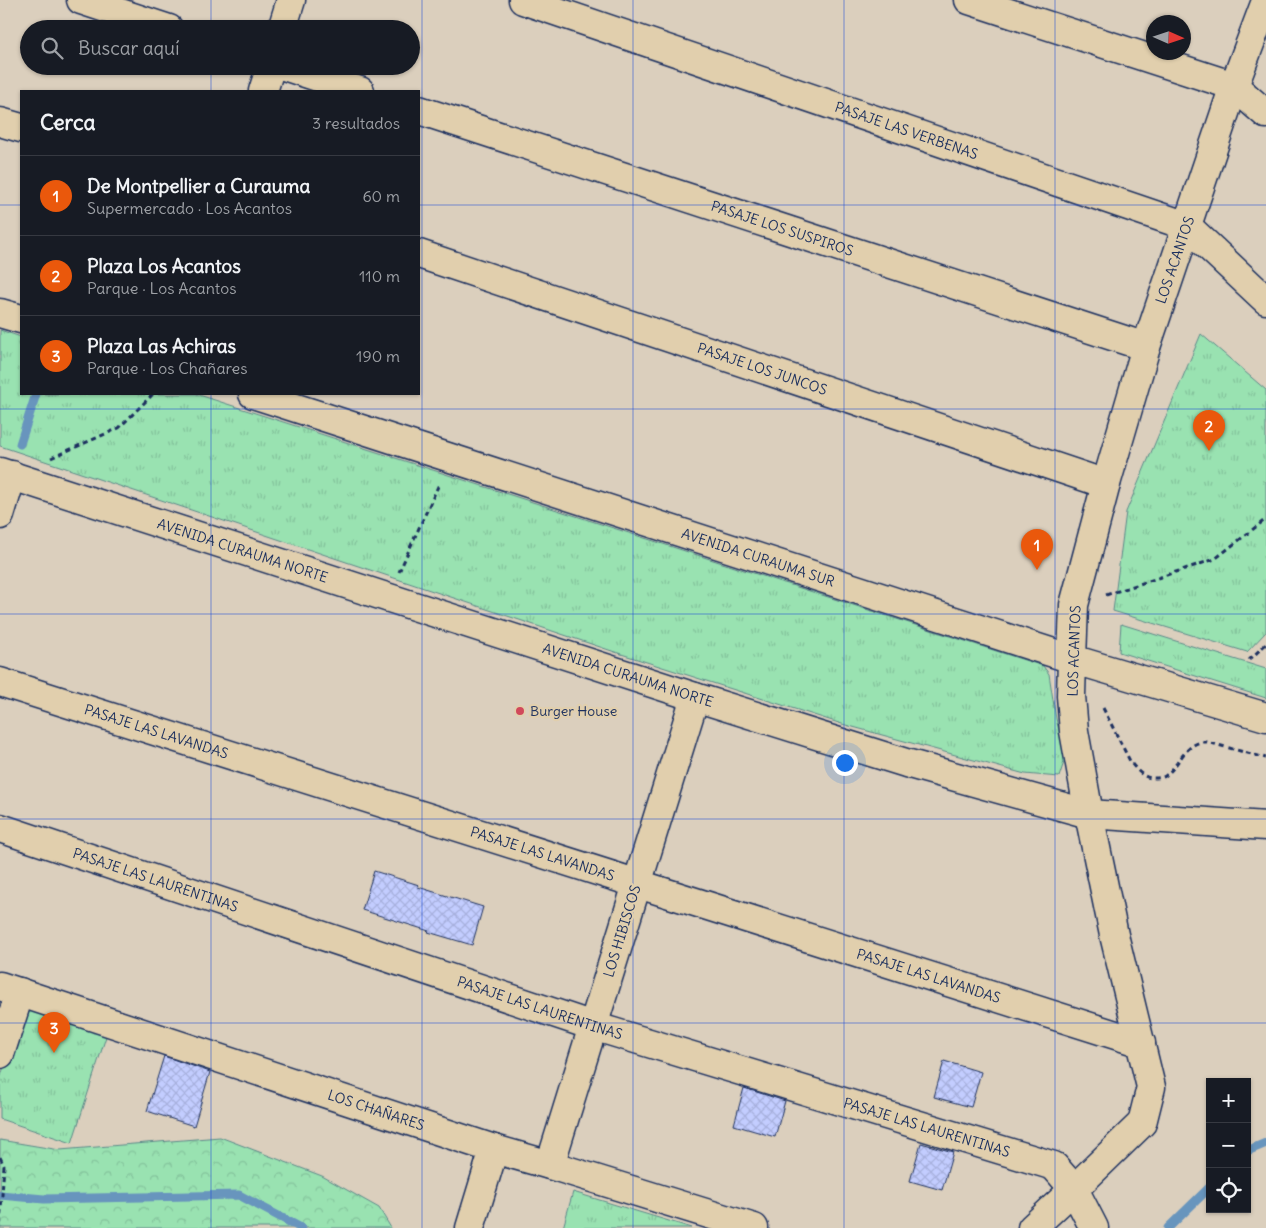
<!DOCTYPE html>
<html lang="es">
<meta charset="utf-8">
<style>
body{margin:0;font-family:Delius,sans-serif;background:#242831;color:#f1f3f6}
.controls{position:absolute;right:15px;bottom:15px;display:grid;overflow:hidden;border-radius:0px;box-shadow:0 1px 4px #0004}
.controls button{width:45px;height:45px;display:grid;place-items:center;padding:0;border:0;border-bottom:1px solid #363941;background:#171b24;color:#f1f3f6;font:25px sans-serif}
.compass{position:absolute;left:1146px;top:15px;width:45px;height:45px;border-radius:50%;background:#171b24;box-shadow:0 1px 4px #0004;rotate:93deg}
.you{position:absolute;left:844px;top:762px;width:18px;height:18px;margin:-12px;border:4px solid #fff;border-radius:50%;background:#1a73e8;box-shadow:0 0 0 8px #1a73e833}
.badge{display:grid;place-items:center;width:32px;height:32px;border-radius:50%;background:#ea580c;color:#fff;font-size:16px;font-weight:700}
.pin{position:absolute;translate:-50% -41px;filter:drop-shadow(0 1px 2px #0008)}
.pin::after{content:'';position:absolute;top:26px;width:18px;height:15px;background:inherit;clip-path:polygon(0 0,100% 0,50% 100%)}
.list{margin:0;padding:0;list-style:none}
h2{display:flex;justify-content:space-between;align-items:center;height:65px;margin:0;padding:0 20px;font-size:21px}
h2 small{font-size:16px;font-weight:400;color:#9ea1a6}
.list li{display:grid;grid-template-columns:32px 1fr auto;gap:15px;align-items:center;box-sizing:border-box;height:80px;padding:0 20px;border-top:1px solid #363941}
.list b{display:block;font-size:19px;white-space:nowrap}
.list p{margin:0;font-size:16px;white-space:nowrap;color:#9ea1a6}
.list em{font-size:16px;font-style:normal;color:#9ea1a6}
.icon{flex:none;width:28px;height:28px;fill:none;stroke:currentColor;stroke-width:2;stroke-linecap:round;stroke-linejoin:round}
.map{position:relative;flex:none;width:1266px;height:1228px;overflow:hidden}
.search{position:absolute;background:#171b24;box-shadow:0 1px 4px #0004;left:20px;top:20px;width:400px;height:55px;display:flex;align-items:center;gap:12px;box-sizing:border-box;padding:0 18px;border-radius:28px;color:#9ea1a6;font-size:19px}
.panel{position:absolute;background:#171b24;box-shadow:0 1px 4px #0004;left:20px;top:90px;width:400px;height:305px;border-radius:0px}
.map>svg:first-child{display:block}
</style>
<div class="map">
<svg width="1266" height="1228" viewBox="0 0 1266 1228">
<defs>
<pattern id="grass-tufts" width="24" height="20" patternUnits="userSpaceOnUse" patternTransform="scale(1.25)"><rect width="24" height="20" fill="#99e2b1"/><path d="M3 7l-1-3M5 7V3M7 7l1-3M15 17l-1-3M17 17v-4M19 17l1-3" fill="none" stroke="#83c29b"/></pattern>
<pattern id="forest-crowns" width="20" height="18" patternUnits="userSpaceOnUse" patternTransform="scale(1.25)"><rect width="20" height="18" fill="#99e2b1"/><path d="M2 6a3 3 0 1 1 6 0M12 15a3 3 0 1 1 6 0" fill="none" stroke="#83c29b"/></pattern>
<pattern id="building-cross-hatch" width="8" height="8" patternUnits="userSpaceOnUse" patternTransform="scale(1.25)"><rect width="8" height="8" fill="#c3cdff"/><path d="M0 0l8 8M0 8l8-8" fill="none" stroke="#a7b0dd"/></pattern>
</defs>
<rect width="100%" height="100%" fill="#dbcfbd"/>
<filter id="ink" filterUnits="userSpaceOnUse"><feTurbulence type="fractalNoise" baseFrequency=".02" numOctaves="2"/><feDisplacementMap in="SourceGraphic" scale="10" xChannelSelector="R" yChannelSelector="G"/><feConvolveMatrix kernelMatrix="1 2 1 2 8 2 1 2 1" color-interpolation-filters="sRGB"/></filter>
<g filter="url(#ink)">
<g fill="url(#grass-tufts)" stroke="#5a8888">
<path d="M 0,330 L 21,337 L 21,394 L 196,394 L 1043,666 L 1049,674 L 1056,719 L 1066,756 L 1059,777 L 1025,774 L 842,724 L 615,652 L 0,446 Z"/>
<path d="M 1201,334 L 1266,390 L 1266,632 L 1247,652 L 1113,611 L 1126,512 Z"/>
<path d="M 1121,624 L 1266,669 L 1266,698 L 1119,652 Z"/>
<path d="M 25,1000 L 109,1027 L 72,1143 L 0,1119 L 0,1079 Z"/>
<path d="M 573,1192 L 692,1228 L 563,1228 Z"/>
</g>
<path fill="url(#forest-crowns)" stroke="#5a8888" d="M 220,1137 L 322,1176 L 379,1208 L 391,1228 L 0,1228 L 0,1140 L 60,1150 Z"/>
<g fill="none" stroke-linecap="round" stroke-linejoin="round">
<g stroke="#6895bd" stroke-width="9">
<path d="M 20,444 L 36,394"/>
<path d="M 1247,1151 L 1266,1143"/>
<path d="M 0,1195 L 44,1199 L 239,1195 L 301,1228"/>
<path d="M 1168,1228 L 1210,1187"/>
</g>
</g>
<g fill="url(#building-cross-hatch)" stroke="#1b2f5e">
<path d="M 374,871 L 419,885 L 418,887 L 483,907 L 472,945 L 428,932 L 429,931 L 362,910 Z"/>
<path d="M 164,1056 L 210,1072 L 194,1126 L 147,1111 Z"/>
<path d="M 944,1061 L 981,1072 L 971,1107 L 934,1097 Z"/>
<path d="M 744,1088 L 785,1101 L 775,1137 L 734,1125 Z"/>
<path d="M 921,1143 L 953,1152 L 942,1190 L 910,1181 Z"/>
</g>
<g fill="none" stroke-linecap="round" stroke-linejoin="round">
<g stroke="#1b2f5e" stroke-width="31">
<g id="street">
<path d="M 81,0 L 169,29"/>
<path id="s1" d="M 523,0 L 1187,226 L 1266,300"/>
<path d="M 969,0 L 1234,86 L 1266,114"/>
<path d="M 1266,1 L 1234,86 L 1146,347 L 1106,484 L 1074,605 L 1072,659 L 1266,717"/>
<path d="M 282,29 L 291,0"/>
<path d="M 284,66 L 360,91"/>
<path d="M 263,91 L 271,66"/>
<path id="s2" d="M 419,110 L 1146,347"/>
<path d="M 0,122 L 21,128"/>
<path id="s3" d="M 419,254 L 1106,484"/>
<path d="M 0,515 L 12,475"/>
<path id="s4" d="M 0,682 L 1141,1043"/>
<path d="M 1089,814 L 1266,826"/>
<path id="s5" d="M 0,828 L 593,1026 L 1054,1166 L 1074,1189"/>
<path id="s6" d="M 0,986 L 494,1149 L 550,1165"/>
<path d="M 0,1054 L 20,992"/>
<path d="M 470,1228 L 494,1149"/>
</g>
</g>
<g stroke="#1b2f5e" stroke-width="31">
<g id="secondary">
<path d="M 0,313 L 21,319"/>
<path id="s7" d="M 253,394 L 1072,659 L 1071,696 L 1074,731 L 1089,814 L 1114,935 L 1151,1087 L 1142,1123 L 1074,1189 L 1032,1228"/>
<path id="s8" d="M 0,472 L 695,697 L 906,763 L 1089,814"/>
<path d="M 695,697 L 550,1165 L 754,1228"/>
<path d="M 1074,1189 L 1094,1228"/>
</g>
</g>
<g stroke="#1b2f5e" stroke-width="3" stroke-dasharray="5 4" stroke-linecap="butt">
<path d="M 51,458 L 119,428 L 153,394"/>
<path d="M 399,572 L 439,484"/>
<path d="M 1106,595 L 1215,559 L 1266,519"/>
<path d="M 1249,660 L 1266,644"/>
<path d="M 1103,708 L 1131,763 C 1137,770 1143,778 1153,778 C 1157,778 1162,778 1165,776 C 1179,766 1186,740 1207,742 L 1266,758"/>
<path d="M 0,1157 L 4,1166 L 0,1224 L 1,1228"/>
</g>
<use href="#street" stroke="#e1cfad" stroke-width="28"/>
<use href="#secondary" stroke="#e1cfad" stroke-width="28"/>
</g>
</g>
<path fill="none" stroke="#1d4ed8" stroke-width="1" stroke-opacity="0.55" d="M 211,0 L 211,29M 422,0 L 422,1228M 633,0 L 633,1228M 844,0 L 844,1228M 1055,0 L 1055,1228M 211,66 L 211,91M 0,205 L 21,205M 419,205 L 1266,205M 211,394 L 211,1228M 0,409 L 1266,409M 0,614 L 1266,614M 0,819 L 1266,819M 0,1023 L 1266,1023"/>
<circle fill="#d1495b" stroke="#e1cfad" stroke-width="2" cx="520" cy="711" r="5"/>
<g text-anchor="middle" stroke-width="4.5" stroke-linejoin="round" paint-order="stroke">
<g font-size="14" fill="#1b2f5e" stroke="#e1cfad">
<text dy="5" stroke="none"><textPath href="#s1" startOffset="405">PASAJE LAS VERBENAS</textPath></text>
<text dy="5" stroke="none"><textPath href="#s2" startOffset="382">PASAJE LOS SUSPIROS</textPath></text>
<text transform="translate(1175 260) rotate(-71)" y="5">LOS ACANTOS</text>
<text dy="5" stroke="none"><textPath href="#s3" startOffset="362">PASAJE LOS JUNCOS</textPath></text>
<text dy="5" stroke="none"><textPath href="#s8" startOffset="255">AVENIDA CURAUMA NORTE</textPath></text>
<text dy="5" stroke="none"><textPath href="#s7" startOffset="531">AVENIDA CURAUMA SUR</textPath></text>
<text transform="translate(1074 651) rotate(-88)" y="5">LOS ACANTOS</text>
<text dy="5" stroke="none"><textPath href="#s8" startOffset="660">AVENIDA CURAUMA NORTE</textPath></text>
<text dy="5" stroke="none"><textPath href="#s4" startOffset="164">PASAJE LAS LAVANDAS</textPath></text>
<text dy="5" stroke="none"><textPath href="#s4" startOffset="569">PASAJE LAS LAVANDAS</textPath></text>
<text dy="5" stroke="none"><textPath href="#s5" startOffset="164">PASAJE LAS LAURENTINAS</textPath></text>
<text transform="translate(622 931) rotate(-73)" y="5">LOS HIBISCOS</text>
<text dy="5" stroke="none"><textPath href="#s4" startOffset="974">PASAJE LAS LAVANDAS</textPath></text>
<text dy="5" stroke="none"><textPath href="#s5" startOffset="569">PASAJE LAS LAURENTINAS</textPath></text>
<text dy="5" stroke="none"><textPath href="#s6" startOffset="396">LOS CHAÑARES</textPath></text>
<text dy="5" stroke="none"><textPath href="#s5" startOffset="974">PASAJE LAS LAURENTINAS</textPath></text>
</g>
<g font-size="14" fill="#1b2f5e" stroke="#e1cfad" text-anchor="start">
<text x="530" y="716">Burger House</text>
</g>
</g>
</svg>
<div class="controls">
<button>+</button>
<button>−</button>
<button><svg class="icon" aria-label="locate" viewBox="0 0 24 24"><circle cx="12" cy="12" r="6"/><path d="M12 2v4M12 18v4M2 12h4M18 12h4"/></svg></button>
</div>
<svg class="compass" viewBox="-18 -18 36 36"><path d="M0-13l5 13h-10z" fill="#e53935"/><path d="M0 13l5-13h-10z" fill="#9ea1a6"/></svg>
<div class="you"></div>
<div class="pin badge" style="left:1037px;top:570px">1</div>
<div class="pin badge" style="left:1209px;top:451px">2</div>
<div class="pin badge" style="left:54px;top:1053px">3</div>
<div class="search"><svg class="icon" aria-label="search" viewBox="0 0 24 24"><circle cx="10" cy="10" r="6"/><path d="M15 15l6 6"/></svg>Buscar aquí</div>
<section class="panel">
<h2>Cerca<small>3 resultados</small></h2>
<ul class="list">
<li><span class="badge">1</span><div><b>De Montpellier a Curauma</b><p>Supermercado · Los Acantos</p></div><em>60 m</em></li>
<li><span class="badge">2</span><div><b>Plaza Los Acantos</b><p>Parque · Los Acantos</p></div><em>110 m</em></li>
<li><span class="badge">3</span><div><b>Plaza Las Achiras</b><p>Parque · Los Chañares</p></div><em>190 m</em></li>
</ul>
</section>
</div>
